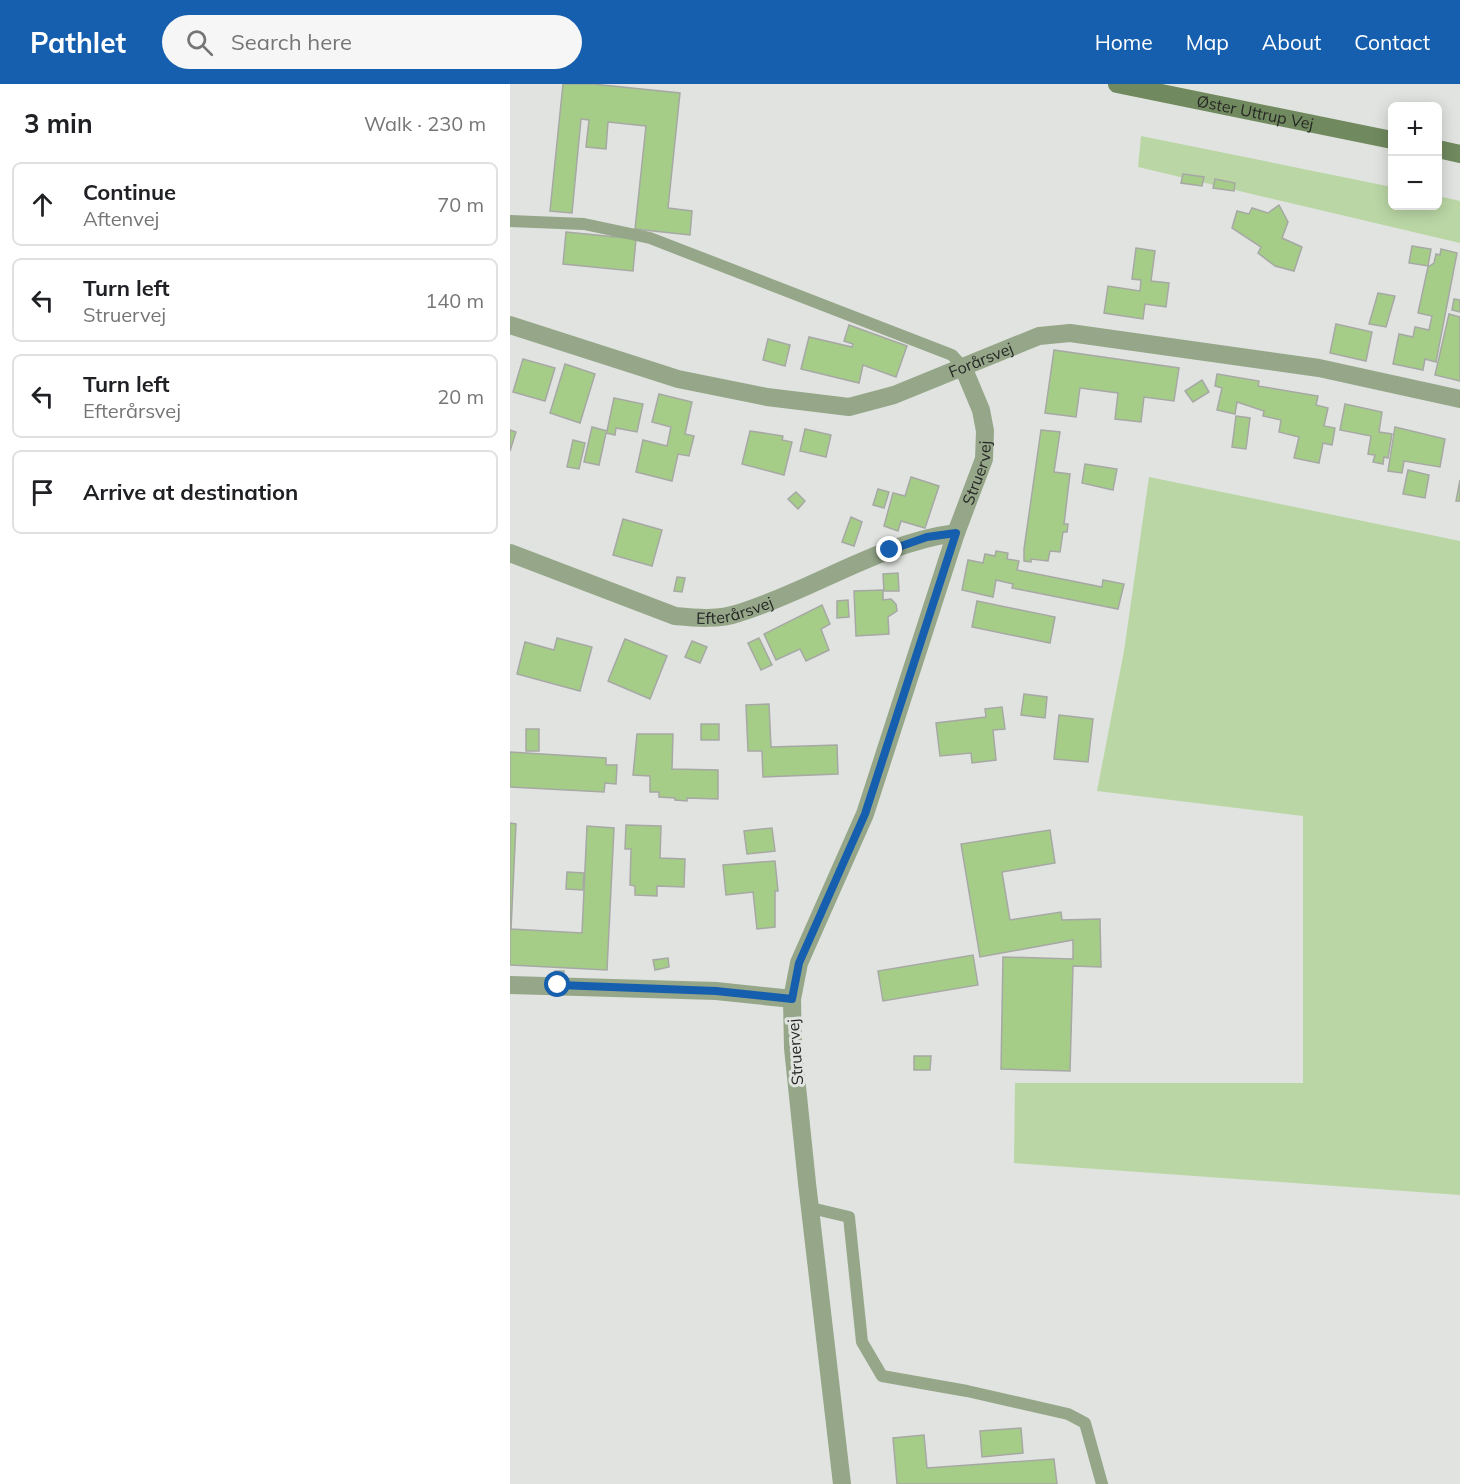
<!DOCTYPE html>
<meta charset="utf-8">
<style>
body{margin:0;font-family:Mulish,sans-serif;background:#f6f6f6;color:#202124}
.controls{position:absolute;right:18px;top:18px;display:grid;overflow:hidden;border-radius:9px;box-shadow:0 3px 15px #0003}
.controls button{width:54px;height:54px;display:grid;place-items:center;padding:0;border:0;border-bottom:2px solid #e0e0e0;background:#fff;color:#202124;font:30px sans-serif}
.stop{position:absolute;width:18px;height:18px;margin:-14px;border:4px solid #165fae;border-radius:50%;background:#fff}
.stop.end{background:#165fae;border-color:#fff;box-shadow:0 2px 6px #0008}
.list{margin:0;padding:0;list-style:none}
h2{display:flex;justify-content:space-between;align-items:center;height:78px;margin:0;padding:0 24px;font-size:26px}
h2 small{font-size:20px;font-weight:400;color:#757577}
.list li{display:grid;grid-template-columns:39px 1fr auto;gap:18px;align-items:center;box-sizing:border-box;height:84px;margin:0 12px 12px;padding:0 12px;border:2px solid #e0e0e0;border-radius:9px}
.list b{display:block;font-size:22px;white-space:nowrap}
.list p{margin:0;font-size:20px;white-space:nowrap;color:#757577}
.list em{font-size:20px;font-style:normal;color:#757577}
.icon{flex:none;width:33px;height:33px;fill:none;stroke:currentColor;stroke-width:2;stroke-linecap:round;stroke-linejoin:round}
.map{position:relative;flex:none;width:950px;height:1400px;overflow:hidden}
header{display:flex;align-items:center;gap:36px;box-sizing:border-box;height:84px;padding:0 30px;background:#165fae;color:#fff}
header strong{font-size:28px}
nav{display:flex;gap:33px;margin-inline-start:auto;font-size:21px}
.search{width:420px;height:54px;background:#f6f6f6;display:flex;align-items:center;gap:15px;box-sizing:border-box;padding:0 21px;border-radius:33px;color:#757577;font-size:22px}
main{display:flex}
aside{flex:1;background:#fff}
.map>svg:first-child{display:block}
</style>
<header>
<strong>Pathlet</strong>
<div class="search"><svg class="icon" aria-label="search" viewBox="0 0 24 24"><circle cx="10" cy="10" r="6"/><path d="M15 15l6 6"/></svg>Search here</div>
<nav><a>Home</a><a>Map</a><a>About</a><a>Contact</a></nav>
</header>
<main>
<aside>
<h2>3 min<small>Walk · 230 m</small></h2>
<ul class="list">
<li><svg class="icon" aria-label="ahead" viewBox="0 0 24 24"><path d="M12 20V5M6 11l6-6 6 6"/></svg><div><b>Continue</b><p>Aftenvej</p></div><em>70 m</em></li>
<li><svg class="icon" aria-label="left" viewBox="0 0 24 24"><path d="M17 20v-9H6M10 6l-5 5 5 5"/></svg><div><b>Turn left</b><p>Struervej</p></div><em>140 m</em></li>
<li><svg class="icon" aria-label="left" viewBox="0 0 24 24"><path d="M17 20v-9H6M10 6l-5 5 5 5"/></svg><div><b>Turn left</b><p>Efterårsvej</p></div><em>20 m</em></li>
<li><svg class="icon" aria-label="arrive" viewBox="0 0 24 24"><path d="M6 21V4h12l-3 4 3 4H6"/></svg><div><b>Arrive at destination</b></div></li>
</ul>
</aside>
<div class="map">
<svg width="950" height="1400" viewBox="0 0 950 1400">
<rect width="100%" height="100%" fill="#e0e3df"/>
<g fill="#bad6a5">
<path d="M 631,52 L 882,103 L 882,122 L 928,122 L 928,112 L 950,117 L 950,159 L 628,83 Z"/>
<path d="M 639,393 L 950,457 L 950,1111 L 504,1079 L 505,999 L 793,999 L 793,732 L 587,707 L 614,567 Z"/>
</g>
<g fill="#a6cd88" stroke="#a6a8a4" stroke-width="1.5">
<path d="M 53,0 L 83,0 L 170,9 L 158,124 L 182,127 L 180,151 L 125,145 L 136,42 L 98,38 L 96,65 L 76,63 L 79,36 L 71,35 L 62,129 L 40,127 Z"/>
<path d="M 673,90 L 694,93 L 692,102 L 671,99 Z"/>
<path d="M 705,95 L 725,99 L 724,107 L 703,104 Z"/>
<path d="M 769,121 L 778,138 L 772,154 L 792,163 L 784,187 L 765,182 L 748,169 L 751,163 L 722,144 L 727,127 L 739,130 L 742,124 L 758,129 Z"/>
<path d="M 56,148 L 126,155 L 123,187 L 53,180 Z"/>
<path d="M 902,162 L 921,165 L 918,182 L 899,179 Z"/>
<path d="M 626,164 L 645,167 L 641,197 L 659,199 L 656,223 L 635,220 L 633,235 L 594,229 L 598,202 L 630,207 L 631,196 L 622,195 Z"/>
<path d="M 931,165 L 947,169 L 926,278 L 915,275 L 913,286 L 883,280 L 889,250 L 903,253 L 905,243 L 919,246 L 922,232 L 908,229 L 918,183 L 924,179 L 926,170 L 930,171 Z"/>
<path d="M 868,209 L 885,212 L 876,243 L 859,240 Z"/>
<path d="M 944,215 L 950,216 L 950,228 L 942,226 Z"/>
<path d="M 939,230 L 950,233 L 950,297 L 925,291 Z"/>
<path d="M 826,240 L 862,248 L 856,277 L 820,269 Z"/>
<path d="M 339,241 L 397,262 L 386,293 L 353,281 L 349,299 L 291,285 L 299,253 L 342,263 L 343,260 L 334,257 Z"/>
<path d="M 258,255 L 280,261 L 275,282 L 253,276 Z"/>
<path d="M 544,266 L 669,284 L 664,317 L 634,313 L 631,338 L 605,335 L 608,309 L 570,304 L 566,333 L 535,329 Z"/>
<path d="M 13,275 L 45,284 L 35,317 L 3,308 Z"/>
<path d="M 55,280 L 85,290 L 70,339 L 40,329 Z"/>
<path d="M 707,290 L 749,297 L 748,302 L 808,312 L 806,321 L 818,324 L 814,342 L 825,344 L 822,361 L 813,359 L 809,379 L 784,374 L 789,353 L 769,348 L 771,336 L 753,332 L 754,327 L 727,318 L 725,330 L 707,326 L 712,304 L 705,302 Z"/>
<path d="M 692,296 L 699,308 L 683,318 L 675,307 Z"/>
<path d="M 149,310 L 182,318 L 175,350 L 184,352 L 179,372 L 168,370 L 162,397 L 126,388 L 133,356 L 157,362 L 161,343 L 142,338 Z"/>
<path d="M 104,314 L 133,320 L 127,348 L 106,344 L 105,351 L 96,349 L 89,381 L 74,378 L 82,343 L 97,347 Z"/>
<path d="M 835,320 L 872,328 L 869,348 L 882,350 L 878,374 L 874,373 L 873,380 L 863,378 L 865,371 L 858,370 L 861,352 L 830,346 Z"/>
<path d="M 726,332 L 740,334 L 736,365 L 722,363 Z"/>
<path d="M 885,343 L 935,355 L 930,383 L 894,377 L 892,389 L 878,387 Z"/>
<path d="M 295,345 L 321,351 L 316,373 L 290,367 Z"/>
<path d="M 0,346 L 6,348 L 0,367 Z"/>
<path d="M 531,346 L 550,348 L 544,388 L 560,390 L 554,440 L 558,440 L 557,448 L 553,448 L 550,468 L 540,467 L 538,477 L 521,475 L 521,478 L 514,477 L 514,465 Z"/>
<path d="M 240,347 L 273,352 L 272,356 L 282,358 L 274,391 L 232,380 Z"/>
<path d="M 63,356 L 75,359 L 69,385 L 57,383 Z"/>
<path d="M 575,380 L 607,385 L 603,406 L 572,399 Z"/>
<path d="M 898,386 L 919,391 L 915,414 L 893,410 Z"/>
<path d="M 401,393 L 429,402 L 415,444 L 391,437 L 388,447 L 374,442 L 383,409 L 395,412 Z"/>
<path d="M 950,396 L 950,417 L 946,417 Z"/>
<path d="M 368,405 L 379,408 L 374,424 L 363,421 Z"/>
<path d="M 286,408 L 295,417 L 288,425 L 278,415 Z"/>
<path d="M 341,433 L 352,438 L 344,462 L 332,458 Z"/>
<path d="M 113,435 L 152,446 L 142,482 L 103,471 Z"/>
<path d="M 486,467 L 498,469 L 497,475 L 509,477 L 507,486 L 592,503 L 593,496 L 614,500 L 608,525 L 502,504 L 503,500 L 486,496 L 483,513 L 452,506 L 458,476 L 473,479 L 475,470 L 485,472 Z"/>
<path d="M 388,489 L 389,507 L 374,507 L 373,490 Z"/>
<path d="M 167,493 L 175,494 L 172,508 L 164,507 Z"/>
<path d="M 373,506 L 373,516 L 381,515 L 386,520 L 387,527 L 378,533 L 379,550 L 346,552 L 344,507 Z"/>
<path d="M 338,516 L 339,533 L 327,534 L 327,517 Z"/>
<path d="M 467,517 L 545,533 L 540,559 L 462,543 Z"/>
<path d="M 312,521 L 320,540 L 311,545 L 319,566 L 296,577 L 290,565 L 266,576 L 254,550 Z"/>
<path d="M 47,554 L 82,563 L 70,607 L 7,590 L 15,558 L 44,566 Z"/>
<path d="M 249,554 L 262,581 L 251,586 L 238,559 Z"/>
<path d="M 115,555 L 157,572 L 140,615 L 98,597 Z"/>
<path d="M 182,557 L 197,563 L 190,579 L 175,573 Z"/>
<path d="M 514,610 L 537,613 L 535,634 L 511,631 Z"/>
<path d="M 259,620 L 261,663 L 327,661 L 328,690 L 253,693 L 252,667 L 238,667 L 236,621 Z"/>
<path d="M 492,623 L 495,645 L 483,646 L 486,676 L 462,679 L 461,669 L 430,672 L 426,639 L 476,633 L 475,625 Z"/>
<path d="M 549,631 L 583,635 L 578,678 L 544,675 Z"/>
<rect x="191" y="640" width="18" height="16"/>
<rect x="16" y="645" width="13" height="22"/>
<path d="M 127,650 L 163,650 L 162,685 L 208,686 L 208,715 L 177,714 L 177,717 L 165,716 L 165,714 L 149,713 L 149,708 L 140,708 L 140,692 L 123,691 Z"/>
<path d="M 0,668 L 96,674 L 96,681 L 107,681 L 106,700 L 95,699 L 94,708 L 0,703 Z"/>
<path d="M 0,739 L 6,740 L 1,845 L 72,849 L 77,742 L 104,744 L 97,886 L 0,881 Z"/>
<path d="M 116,741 L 151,742 L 150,774 L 175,775 L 174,803 L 147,802 L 147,812 L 125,811 L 125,802 L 120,801 L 121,765 L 115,765 Z"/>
<path d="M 262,744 L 265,767 L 237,770 L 234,747 Z"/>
<path d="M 540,746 L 545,779 L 492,788 L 500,836 L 551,828 L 552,836 L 590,835 L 591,883 L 563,882 L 560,987 L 491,985 L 493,873 L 563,875 L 563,856 L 470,873 L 451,760 Z"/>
<path d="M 265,777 L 268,807 L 265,807 L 265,843 L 247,845 L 243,808 L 216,811 L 213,781 Z"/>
<path d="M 57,788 L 74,789 L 73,806 L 56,805 Z"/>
<path d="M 463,871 L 468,901 L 373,917 L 368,887 Z"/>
<path d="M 158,874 L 159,883 L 145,886 L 143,876 Z"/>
<rect x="45" y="887" width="9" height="4"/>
<path d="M 404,972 L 421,972 L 420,986 L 404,986 Z"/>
<path d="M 511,1344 L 513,1369 L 472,1373 L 470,1347 Z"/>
<path d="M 414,1351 L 417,1384 L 544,1375 L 547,1400 L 387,1400 L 383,1354 Z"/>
</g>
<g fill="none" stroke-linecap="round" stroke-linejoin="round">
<g stroke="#95a689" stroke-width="12">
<path d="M 0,137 L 74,140 L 140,154 L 442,271 L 453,283"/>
<path d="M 301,1124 L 339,1133 L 352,1258 L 372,1292 L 457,1307 L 558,1330 L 575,1339 L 592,1400"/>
</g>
<g stroke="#95a689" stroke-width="18">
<path id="s1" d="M 0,241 L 168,295 L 257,313 L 339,323 L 384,311 L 529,252 L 560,249 L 809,284 L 950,315"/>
<path id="s2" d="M 0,469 L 165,532 C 186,534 209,536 229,529 C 303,506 369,459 446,449"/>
<path d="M 0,901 L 206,907 L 282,915"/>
<path id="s3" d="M 332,1400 L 297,1099 L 283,964 L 282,915 L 289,879 L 355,730 L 446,449 L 474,375 L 475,347 L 471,326 L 453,283"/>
</g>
<g stroke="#70895e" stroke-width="18">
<path id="s4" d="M 607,0 L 882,56"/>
<path d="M 928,65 L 950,70"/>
</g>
</g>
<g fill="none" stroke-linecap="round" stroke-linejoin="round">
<path stroke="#165fae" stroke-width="8" d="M 48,901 L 206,907 L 282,915 L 289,879 L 355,730 L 446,449 L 417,453 L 380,466"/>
</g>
<g text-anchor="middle" stroke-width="6" stroke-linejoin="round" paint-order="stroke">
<g font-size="16" fill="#262725" stroke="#e0e3df">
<text dy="6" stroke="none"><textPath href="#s4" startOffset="141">Øster Uttrup Vej</textPath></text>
<text dy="6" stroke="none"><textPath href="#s1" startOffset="490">Forårsvej</textPath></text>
<text dy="6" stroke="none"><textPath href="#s3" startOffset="1047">Struervej</textPath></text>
<text dy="6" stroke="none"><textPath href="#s2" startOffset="237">Efterårsvej</textPath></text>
<text transform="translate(285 968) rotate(-94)" y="6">Struervej</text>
</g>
</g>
</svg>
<div class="controls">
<button>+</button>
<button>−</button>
</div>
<div class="stop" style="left:48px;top:901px"></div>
<div class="stop end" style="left:380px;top:466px"></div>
</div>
</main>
